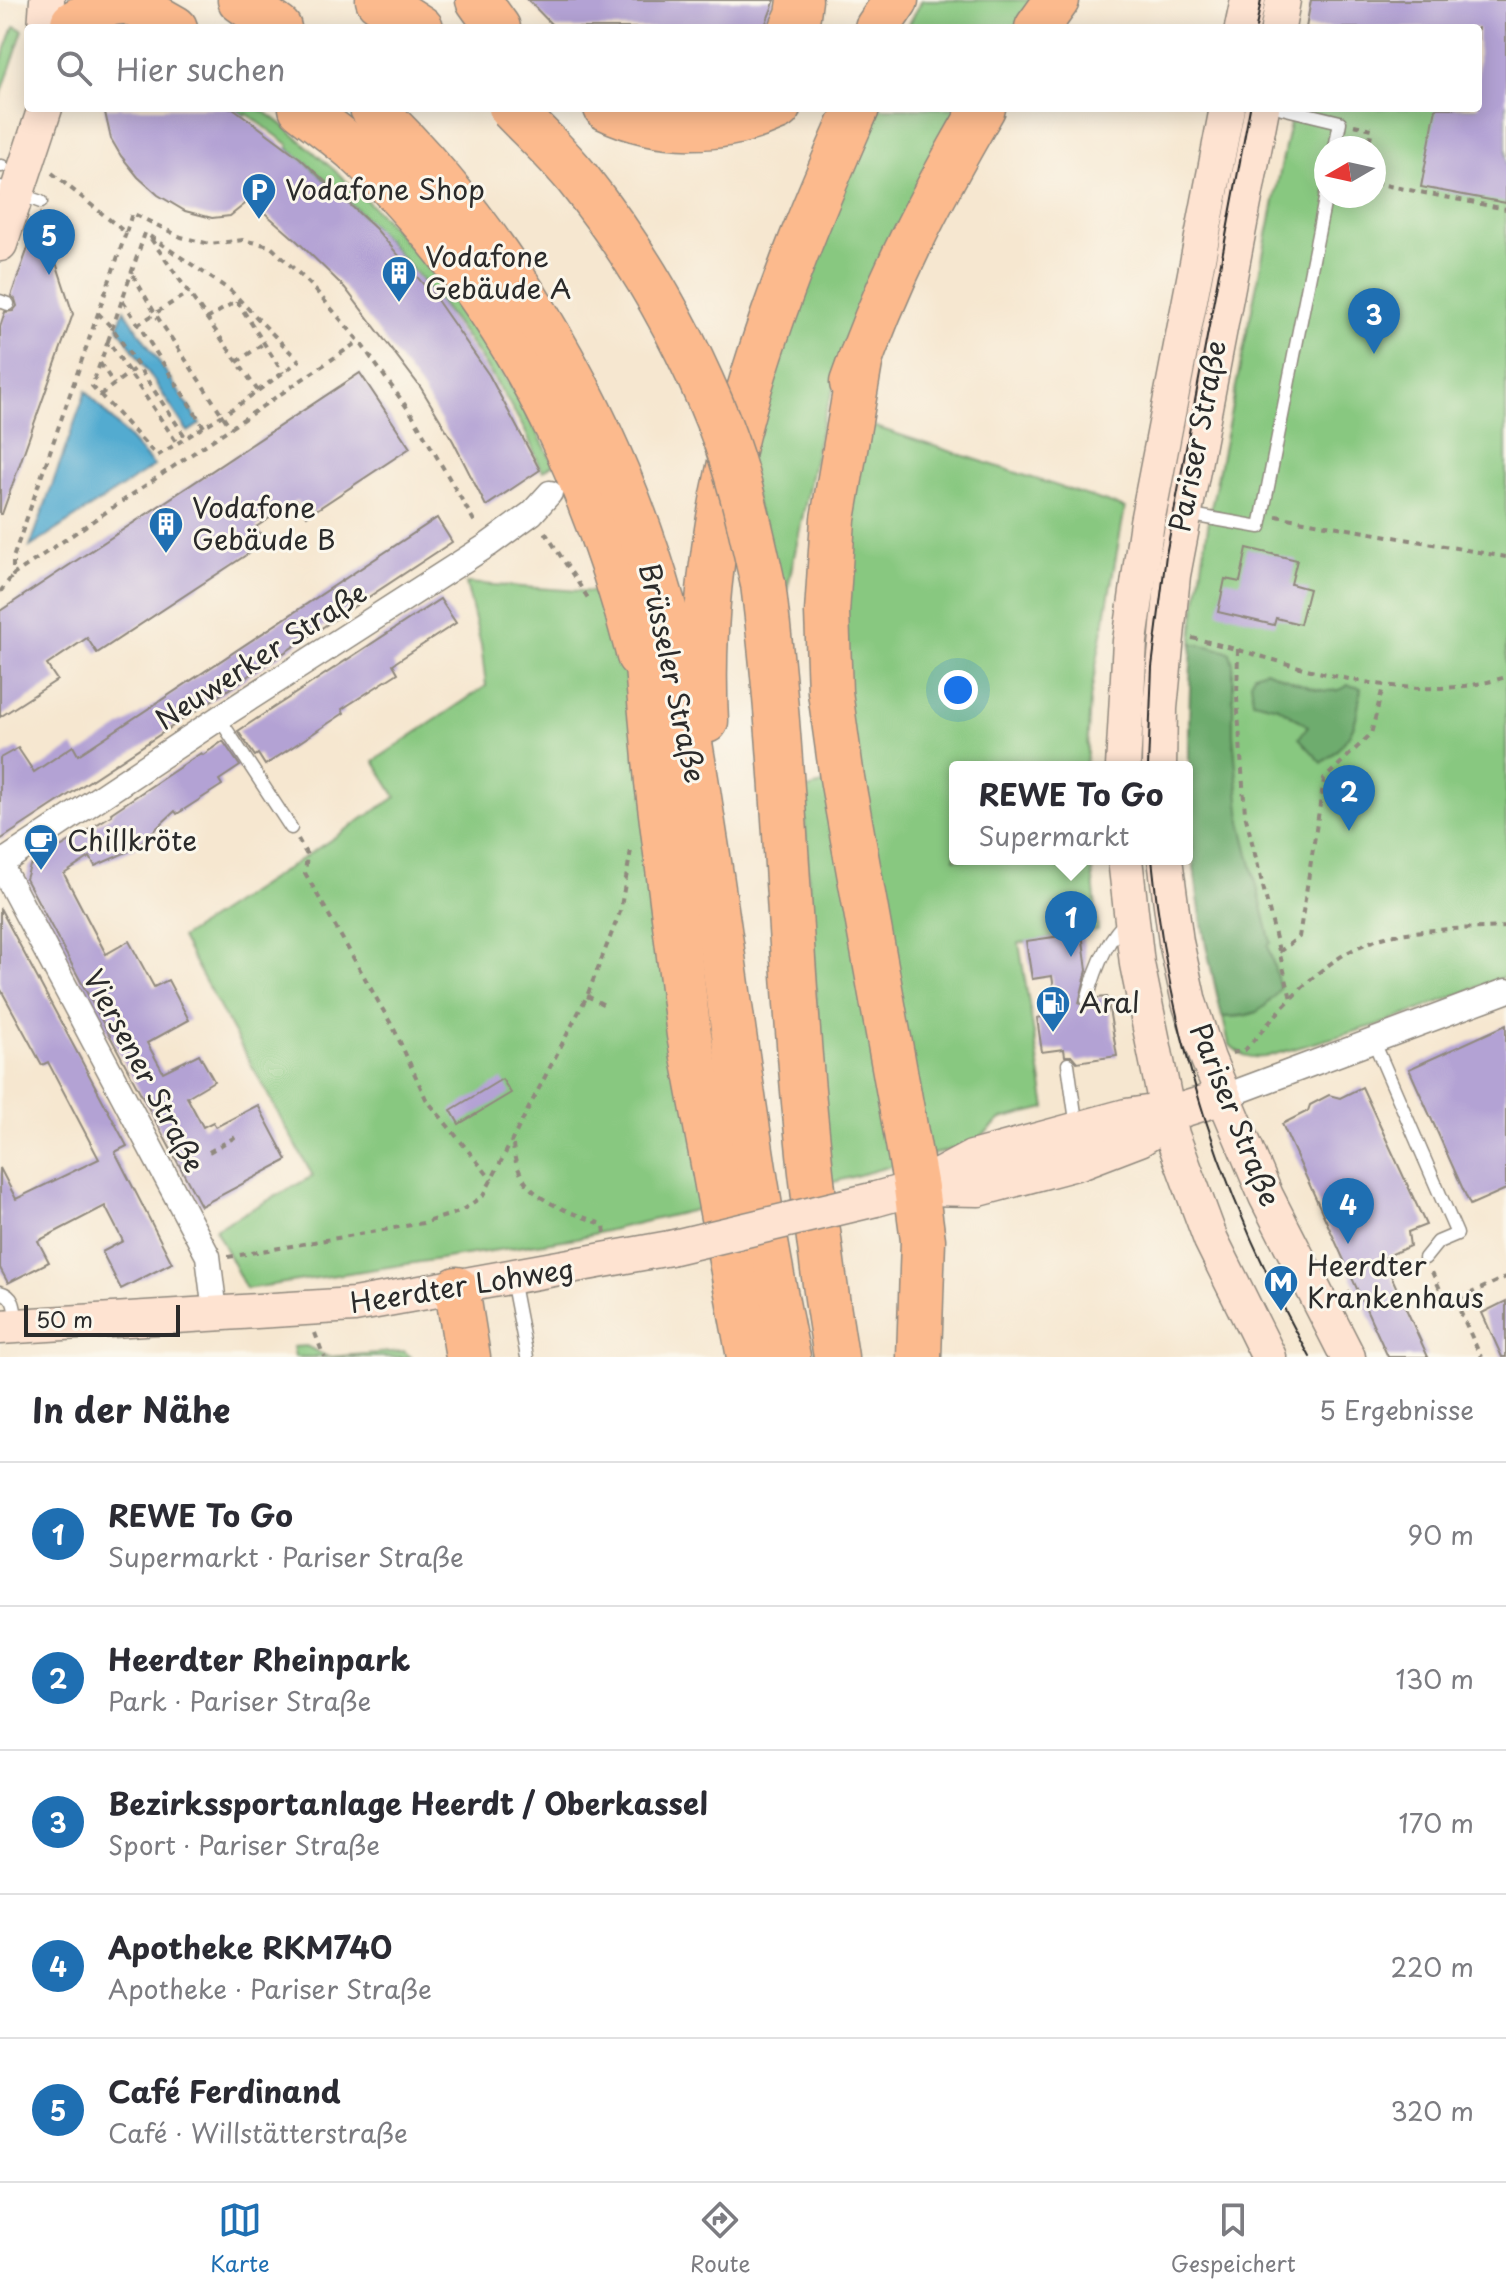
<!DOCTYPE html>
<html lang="de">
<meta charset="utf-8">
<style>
body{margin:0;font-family:"Playpen Sans",sans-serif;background:#f7f7f7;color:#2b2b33}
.compass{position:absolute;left:1314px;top:136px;width:72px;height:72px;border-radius:50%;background:#fff;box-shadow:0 4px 20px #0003;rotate:261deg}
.scale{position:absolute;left:24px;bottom:20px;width:156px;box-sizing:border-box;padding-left:8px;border:4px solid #2b2b2b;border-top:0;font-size:22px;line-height:28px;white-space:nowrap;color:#2b2b2b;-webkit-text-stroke:6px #fbf7ec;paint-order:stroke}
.you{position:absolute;left:958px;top:690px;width:28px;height:28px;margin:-20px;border:6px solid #fff;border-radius:50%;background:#1a73e8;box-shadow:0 0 0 12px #1a73e833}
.badge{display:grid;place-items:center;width:52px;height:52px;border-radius:50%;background:#1f6fb2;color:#fff;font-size:26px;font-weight:700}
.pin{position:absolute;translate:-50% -66px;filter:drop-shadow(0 2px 4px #0008)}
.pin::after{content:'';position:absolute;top:42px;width:28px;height:24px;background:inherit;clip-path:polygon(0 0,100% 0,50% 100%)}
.popup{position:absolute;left:949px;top:761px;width:244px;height:104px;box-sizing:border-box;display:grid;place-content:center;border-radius:8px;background:#fff;filter:drop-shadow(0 2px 6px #0005);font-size:26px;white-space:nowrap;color:#7c7c81}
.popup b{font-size:30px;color:#2b2b33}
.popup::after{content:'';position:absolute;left:50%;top:100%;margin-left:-16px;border:16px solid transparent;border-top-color:#fff}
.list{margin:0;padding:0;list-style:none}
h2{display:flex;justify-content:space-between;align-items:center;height:104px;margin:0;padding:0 32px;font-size:34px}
h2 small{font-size:26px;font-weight:400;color:#7c7c81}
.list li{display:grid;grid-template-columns:52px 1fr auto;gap:24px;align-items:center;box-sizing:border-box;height:144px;padding:0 32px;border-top:2px solid #e1e1e2}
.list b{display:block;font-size:30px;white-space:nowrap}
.list p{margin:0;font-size:26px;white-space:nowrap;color:#7c7c81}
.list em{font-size:26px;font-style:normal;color:#7c7c81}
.icon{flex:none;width:44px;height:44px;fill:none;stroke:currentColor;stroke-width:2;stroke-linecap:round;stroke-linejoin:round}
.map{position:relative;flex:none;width:1506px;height:1357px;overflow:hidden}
.search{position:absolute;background:#fff;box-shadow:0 4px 20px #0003;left:24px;right:24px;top:24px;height:88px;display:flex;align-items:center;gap:20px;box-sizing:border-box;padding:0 28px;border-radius:8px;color:#7c7c81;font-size:30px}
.sheet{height:824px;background:#fff}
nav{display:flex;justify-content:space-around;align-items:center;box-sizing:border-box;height:112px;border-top:2px solid #e1e1e2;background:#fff;font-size:22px;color:#7c7c81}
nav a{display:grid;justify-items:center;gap:4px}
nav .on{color:#1f6fb2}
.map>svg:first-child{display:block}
</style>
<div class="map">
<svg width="1506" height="1357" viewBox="0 0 1506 1357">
<rect width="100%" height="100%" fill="#fbf7ec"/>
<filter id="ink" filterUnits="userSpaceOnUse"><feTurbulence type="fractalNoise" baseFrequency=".0125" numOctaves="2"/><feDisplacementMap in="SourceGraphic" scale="16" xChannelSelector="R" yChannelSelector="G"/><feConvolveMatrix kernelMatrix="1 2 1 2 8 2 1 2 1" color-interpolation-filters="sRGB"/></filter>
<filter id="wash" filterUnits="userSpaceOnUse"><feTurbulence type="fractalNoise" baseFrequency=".006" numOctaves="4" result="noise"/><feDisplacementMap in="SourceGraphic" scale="32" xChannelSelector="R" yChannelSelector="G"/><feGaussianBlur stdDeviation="1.8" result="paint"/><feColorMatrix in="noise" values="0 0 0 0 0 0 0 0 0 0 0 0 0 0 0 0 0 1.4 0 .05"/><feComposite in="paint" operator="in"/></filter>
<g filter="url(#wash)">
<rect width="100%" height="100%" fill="#f6e7d0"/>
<g fill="#88c880" stroke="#5a7a56" stroke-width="2" fill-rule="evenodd">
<path d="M 922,0 L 1039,0 L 1019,28 L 907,28 Z"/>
<path d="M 14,26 L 23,30 L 0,98 L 0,65 Z"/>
<path d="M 1506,104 L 1506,976 L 1388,1022 L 1265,1057 C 1249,1059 1240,1055 1229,1044 L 1205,941 L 1194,866 L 1189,735 L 1193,626 L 1210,513 L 1293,108 L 1478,108 ZM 1326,148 L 1374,148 L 1374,196 L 1326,196 Z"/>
<path d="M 235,108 C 241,108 253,106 259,109 C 273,114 303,143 317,155 C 419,241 494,346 554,464 L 543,471 C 535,457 531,442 523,427 C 463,320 384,227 288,148 L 289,145 L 246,113 L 245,115 Z"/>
<path d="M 869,108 L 960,108 L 875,273 L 823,419 L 780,624 L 744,442 Z"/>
<path d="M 860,422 L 1125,508 L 1090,699 L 1086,767 L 955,767 L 955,859 L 1091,859 L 1098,930 L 1019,943 L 1046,1108 L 1001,1119 L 974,1143 L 827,1184 L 803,791 L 852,773 L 837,657 Z"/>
<path d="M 466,583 L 594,592 L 626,626 L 707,1207 L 576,1238 L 246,1289 L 215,1229 L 313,1176 L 181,938 L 396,797 L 374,761 L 486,686 L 481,645 Z"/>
<path d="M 306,1346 L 328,1357 L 404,1351 L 411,1357 L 295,1357 L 293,1347 Z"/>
</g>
<g fill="#6eac6e" stroke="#4c6c4c" stroke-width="2">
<path d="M 1192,643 L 1225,650 L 1230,653 L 1233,664 L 1233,734 L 1241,821 L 1271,943 L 1268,945 L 1280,988 C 1263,1014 1252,1017 1222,1017 C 1211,967 1199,917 1194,865 C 1187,792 1188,717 1192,643 Z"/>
<path d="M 1265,670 C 1286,677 1330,702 1348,685 L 1361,688 C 1356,726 1354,738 1322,763 L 1299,738 L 1308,726 L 1278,707 L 1253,701 L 1251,680 L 1254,674 Z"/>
</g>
<g fill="#53abd0" stroke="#3f6b7e" stroke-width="2">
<path d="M 124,309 L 200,424 L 188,432 L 118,327 Z"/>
<path d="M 86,391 L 154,466 L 30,547 Z"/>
</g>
<g id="blocks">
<g fill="#b3a2d4">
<path d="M 528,0 L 775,0 L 764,28 L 555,28 Z"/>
<path d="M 1311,0 L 1506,0 L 1506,203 L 1421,187 L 1436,108 L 1478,108 L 1478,28 L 1306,28 Z"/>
<path d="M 104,108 L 233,108 L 300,158 L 376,229 L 437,300 L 489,375 L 540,470 L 486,506 L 453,441 L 421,388 L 345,288 L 298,242 L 250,200 L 230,216 L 212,218 L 185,211 L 158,195 L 138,177 L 121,156 L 111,139 Z"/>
<path d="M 40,214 L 73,314 L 2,514 L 0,514 L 0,327 L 5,312 L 13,311 L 17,306 L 15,299 L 11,296 Z"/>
<path d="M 360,373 L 410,448 L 307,516 L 297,500 L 256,527 L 266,542 L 97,653 L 87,638 L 47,665 L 57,680 L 0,717 L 0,611 Z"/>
<path d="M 437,518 L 452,542 L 0,840 L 0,758 L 18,748 L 34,772 L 73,746 L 78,755 Z"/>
<path d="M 1247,548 L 1297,560 L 1291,584 L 1309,589 L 1300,624 L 1276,618 L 1274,625 L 1218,612 L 1225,579 L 1240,582 Z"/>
<path d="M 440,599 L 456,623 L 393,664 L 398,673 L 342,709 L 344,713 L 265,765 L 258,754 L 255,756 L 238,731 Z"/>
<path d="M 223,741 L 240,766 L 219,780 L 222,785 L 177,814 L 175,811 L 134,849 L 95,866 L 90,857 L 64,874 L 106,954 L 129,941 L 154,987 L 168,980 L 189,1020 L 147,1043 L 163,1072 L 199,1054 L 214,1081 L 187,1097 L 203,1127 L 213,1122 L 216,1127 L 258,1105 L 287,1160 L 201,1206 L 26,879 L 30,866 L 112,815 L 111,813 L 201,753 L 203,755 Z"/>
<path d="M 0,908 L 127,1146 L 115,1152 L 172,1263 L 121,1289 L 102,1252 L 123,1241 L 105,1206 L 38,1241 L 49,1262 L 8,1283 L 0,1268 L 0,1168 L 16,1199 L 99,1159 L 48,1062 L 42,1065 L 0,988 Z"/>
<path d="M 1082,933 L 1087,970 L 1079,1003 L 1088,1009 L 1094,1006 L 1097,998 L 1107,997 L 1117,1056 L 1077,1062 L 1072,1056 L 1065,1056 L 1064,1049 L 1042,1052 L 1037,1018 L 1058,1014 L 1052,976 L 1032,979 L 1026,941 Z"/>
<path d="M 1506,1025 L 1506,1189 L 1470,1205 L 1409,1069 Z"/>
<path d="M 502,1079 L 511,1093 L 459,1124 L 451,1110 Z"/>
<path d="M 1362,1087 L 1426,1225 L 1408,1232 L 1410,1246 L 1383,1258 L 1428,1357 L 1388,1357 L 1282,1124 L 1308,1111 L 1310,1105 L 1329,1095 L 1340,1098 Z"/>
<path d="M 1506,1301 L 1506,1357 L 1502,1357 L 1482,1313 Z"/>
</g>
</g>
</g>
<g filter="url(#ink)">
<use href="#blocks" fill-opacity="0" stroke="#90897e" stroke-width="2"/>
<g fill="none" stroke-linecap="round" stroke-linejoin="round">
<g stroke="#90897e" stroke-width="15">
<g id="lane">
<path d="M 1282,108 L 1340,122 L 1335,148"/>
<path d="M 0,166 L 2,166"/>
<path d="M 0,187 L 41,202"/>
<path d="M 0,301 L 8,304"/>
<path d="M 1186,514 L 1260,527 L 1326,194"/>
<path d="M 219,718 L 291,828"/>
<path d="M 1087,1000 C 1094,974 1107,937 1128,920"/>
<path d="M 1374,1042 L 1457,1234 L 1438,1242 L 1425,1258"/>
<path d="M 1068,1064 L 1077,1128"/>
<path d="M 512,1279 L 527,1357"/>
<path d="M 0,1292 C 16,1296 15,1310 16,1323"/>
</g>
</g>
<g stroke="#90897e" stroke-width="27">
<g id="street">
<path d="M 0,864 L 219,718 L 488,545 L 532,513 L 550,493"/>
<path d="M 0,864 L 208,1256 L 215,1312"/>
<path d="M 1223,1097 L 1506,991"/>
</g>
</g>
<g stroke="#90897e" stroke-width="37">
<g id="secondary">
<path d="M 45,28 L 47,0"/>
<path d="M 1242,28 L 1248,0"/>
<path d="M 1278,28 L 1283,0"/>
<path d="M 0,244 L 45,108"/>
<path d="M 1123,767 L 1130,641 L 1147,522 L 1227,108"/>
<path d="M 1159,767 L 1160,708 L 1173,575 L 1262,108"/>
<path d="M 1125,859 L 1137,964 L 1172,1135 L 1211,1240 L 1269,1357"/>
<path d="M 1165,859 L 1176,942 L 1189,1002 L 1208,1059 L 1266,1196 L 1348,1357"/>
<path d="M 920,1188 L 979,1189 L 1080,1162 L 1140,1139 L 1151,1132 L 1166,1115"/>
<path d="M 876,1199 L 916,1188 L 972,1158 L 1126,1116 L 1147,1113 L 1166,1115 L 1223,1097"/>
<path d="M 0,1327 L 354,1305 L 670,1248"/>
</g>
</g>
<g stroke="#90897e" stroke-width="47">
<g id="highway">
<path d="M 126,0 L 175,28"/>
<path d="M 240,0 L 279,28"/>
<path d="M 378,0 L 421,28"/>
<path d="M 478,0 L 498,28"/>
<path d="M 73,23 L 107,4 L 128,1"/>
<path d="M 792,28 L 798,15 L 800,0"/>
<path d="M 877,28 L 896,0"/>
<path d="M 1037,28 L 1057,0"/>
<path d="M 301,108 C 320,123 340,137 358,153 C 382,175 404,200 425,224 C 533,351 598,496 639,656"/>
<path d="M 372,108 C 509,239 611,422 663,604 C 669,625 672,648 676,670 C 687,723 696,776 704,830 C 732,1006 751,1183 788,1357"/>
<path d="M 606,108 C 660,134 723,133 778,108"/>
<path d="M 861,357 L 833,519 L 827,613 L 830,692 L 842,778 L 916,1188 L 923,1240 L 919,1357"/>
<path d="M 852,383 C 886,284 930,199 983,108"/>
<path d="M 763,584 C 783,741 787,899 800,1056 C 808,1156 820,1258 836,1357"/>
<path d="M 643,621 L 657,782 L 689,1035 L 749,1357"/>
<path d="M 706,721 C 694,502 770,305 857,108"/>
<path d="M 457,1289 L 468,1357"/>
</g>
</g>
<g stroke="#90897e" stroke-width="4" stroke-dasharray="6 6" stroke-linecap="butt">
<path d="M 1354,125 L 1372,129 L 1368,148"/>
<path d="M 52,173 L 126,233 L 132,213 L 181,237 L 210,244 L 243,240 L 270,246 L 311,285 L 359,341 L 413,416 L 477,526"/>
<path d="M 1374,183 L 1506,209"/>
<path d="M 126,233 L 13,558 L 13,575 L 359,341"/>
<path d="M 151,239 L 258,391"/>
<path d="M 133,275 L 156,315 L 231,428"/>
<path d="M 123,301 L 204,427"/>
<path d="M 237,301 L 283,373"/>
<path d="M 98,313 L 113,329 L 186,438"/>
<path d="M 207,319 L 236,301"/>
<path d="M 137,325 L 189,292"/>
<path d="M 108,341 L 145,233 L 231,291 L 299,361 L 237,406 L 157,456 L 92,386 L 108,341 L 177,443"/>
<path d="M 237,362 L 264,343"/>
<path d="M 100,363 L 114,384"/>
<path d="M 100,395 L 138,366"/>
<path d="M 1276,516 L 1506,557"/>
<path d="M 545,532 L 588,598"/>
<path d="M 0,592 L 13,575"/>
<path d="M 1192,638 C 1296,662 1400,710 1506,677"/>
<path d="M 1238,649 L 1237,698 L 1245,814 L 1291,999"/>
<path d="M 298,839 L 307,855 L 305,873 L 395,1031 L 426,1099 L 492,1180"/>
<path d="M 1279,952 L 1299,937 L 1324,779 L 1371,734 L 1383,687"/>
<path d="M 587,996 L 608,1007"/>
<path d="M 1232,1053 L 1245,1050 C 1287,1003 1329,947 1395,935 C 1431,928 1469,929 1506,927"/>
<path d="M 513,1145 C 514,1153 515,1163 519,1170 C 531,1203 575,1213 604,1225 L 605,1234"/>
<path d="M 209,1152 L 237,1136"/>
<path d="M 228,1257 L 423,1223 L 459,1212 L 483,1196 L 587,996 L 620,912 L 631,850"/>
<path d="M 1432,1272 L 1447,1304 L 1506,1277"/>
<path d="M 1390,1274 L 1413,1264"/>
<path d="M 1346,1295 L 1357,1289"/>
<path d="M 1455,1300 L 1481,1357"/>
<path d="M 315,1333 L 324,1357"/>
</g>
<use href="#lane" stroke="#fff" stroke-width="12"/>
<use href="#street" stroke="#fff" stroke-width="24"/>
<use href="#secondary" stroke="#fee3d1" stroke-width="34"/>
<use href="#highway" stroke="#fcba8d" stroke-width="44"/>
<g stroke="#2b2b2b" stroke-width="2">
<path d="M 1256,28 L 1261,0"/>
<path d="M 1148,767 L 1152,667 L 1166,555 L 1250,108"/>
<path d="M 1152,859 C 1169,1040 1222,1198 1310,1357"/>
</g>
<g stroke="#90897e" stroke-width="37" stroke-linecap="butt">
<path id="secondary-bridge" d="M 670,1248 L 876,1199"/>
</g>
<g stroke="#90897e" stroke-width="47" stroke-linecap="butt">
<path id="highway-bridge" d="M 511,108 C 533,131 558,154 578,179 C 637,253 686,339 720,426 C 740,477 751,531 763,584"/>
</g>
<use href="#secondary-bridge" stroke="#fee3d1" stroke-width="34"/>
<use href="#highway-bridge" stroke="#fcba8d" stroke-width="44"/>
</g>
</g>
<defs>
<g id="parking-pin" transform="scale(1.8)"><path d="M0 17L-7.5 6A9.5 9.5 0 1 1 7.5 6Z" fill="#1f6fb2" stroke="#fbf7ec"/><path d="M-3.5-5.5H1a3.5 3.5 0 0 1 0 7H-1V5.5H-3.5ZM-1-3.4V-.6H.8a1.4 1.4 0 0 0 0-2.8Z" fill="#fff"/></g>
<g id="building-pin" transform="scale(1.8)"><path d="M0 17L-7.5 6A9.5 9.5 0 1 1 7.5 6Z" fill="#1f6fb2" stroke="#fbf7ec"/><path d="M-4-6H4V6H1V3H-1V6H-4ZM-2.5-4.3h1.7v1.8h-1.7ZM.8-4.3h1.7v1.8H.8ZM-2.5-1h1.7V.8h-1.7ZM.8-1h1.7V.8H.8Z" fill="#fff"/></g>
<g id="cafe-pin" transform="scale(1.8)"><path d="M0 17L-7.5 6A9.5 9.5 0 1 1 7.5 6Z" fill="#1f6fb2" stroke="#fbf7ec"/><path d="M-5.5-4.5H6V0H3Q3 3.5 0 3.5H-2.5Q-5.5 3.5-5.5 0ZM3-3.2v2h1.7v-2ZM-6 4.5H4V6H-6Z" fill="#fff"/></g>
<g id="fuel-pin" transform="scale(1.8)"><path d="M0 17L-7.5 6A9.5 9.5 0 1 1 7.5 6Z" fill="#1f6fb2" stroke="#fbf7ec"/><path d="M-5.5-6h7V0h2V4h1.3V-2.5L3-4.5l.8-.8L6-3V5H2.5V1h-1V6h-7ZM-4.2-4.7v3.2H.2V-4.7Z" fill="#fff"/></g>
<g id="metro-pin" transform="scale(1.8)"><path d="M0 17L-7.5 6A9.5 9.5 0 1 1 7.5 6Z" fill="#1f6fb2" stroke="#fbf7ec"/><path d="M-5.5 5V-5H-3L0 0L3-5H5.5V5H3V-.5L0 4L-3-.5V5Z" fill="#fff"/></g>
</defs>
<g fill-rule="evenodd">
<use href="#parking-pin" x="259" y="190"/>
<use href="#building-pin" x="399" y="273"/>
<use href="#building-pin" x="166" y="524"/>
<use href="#cafe-pin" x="41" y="841"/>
<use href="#fuel-pin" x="1053" y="1003"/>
<use href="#metro-pin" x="1281" y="1282"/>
</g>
<g text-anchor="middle" stroke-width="6" stroke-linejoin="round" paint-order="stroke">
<g font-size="28" fill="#2b2b2b" stroke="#fbf7ec" text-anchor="start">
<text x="285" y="200">Vodafone Shop</text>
<text x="425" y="267">Vodafone<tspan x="425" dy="32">Gebäude A</tspan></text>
<text x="192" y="518">Vodafone<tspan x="192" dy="32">Gebäude B</tspan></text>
<text x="67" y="851">Chillkröte</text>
<text x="1079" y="1013">Aral</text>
<text x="1307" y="1276">Heerdter<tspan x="1307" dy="32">Krankenhaus</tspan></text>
</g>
<g font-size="28" fill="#2b2b2b" stroke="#fbf7ec">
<text transform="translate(1198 436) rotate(-79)" y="10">Pariser Straße</text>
<text transform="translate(261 656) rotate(-33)" y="10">Neuwerker Straße</text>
<text transform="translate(672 673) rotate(78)" y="10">Brüsseler Straße</text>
<text transform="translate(144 1071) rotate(62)" y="10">Viersener Straße</text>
<text transform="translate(1235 1115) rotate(68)" y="10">Pariser Straße</text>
<text transform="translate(462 1286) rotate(-9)" y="10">Heerdter Lohweg</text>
</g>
</g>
</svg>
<svg class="compass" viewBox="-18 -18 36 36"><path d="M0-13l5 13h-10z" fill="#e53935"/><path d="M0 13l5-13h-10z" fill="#7c7c81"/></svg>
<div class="scale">50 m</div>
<div class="you"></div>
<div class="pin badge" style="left:1071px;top:957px">1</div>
<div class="popup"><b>REWE To Go</b>Supermarkt</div>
<div class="pin badge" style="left:1349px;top:831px">2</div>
<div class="pin badge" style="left:1374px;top:354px">3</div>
<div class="pin badge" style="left:1348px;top:1244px">4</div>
<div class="pin badge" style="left:49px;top:275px">5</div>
<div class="search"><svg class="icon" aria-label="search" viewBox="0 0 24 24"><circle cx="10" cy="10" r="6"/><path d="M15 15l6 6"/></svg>Hier suchen</div>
</div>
<section class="sheet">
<h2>In der Nähe<small>5 Ergebnisse</small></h2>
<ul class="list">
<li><span class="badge">1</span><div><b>REWE To Go</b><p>Supermarkt · Pariser Straße</p></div><em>90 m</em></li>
<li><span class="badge">2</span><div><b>Heerdter Rheinpark</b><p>Park · Pariser Straße</p></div><em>130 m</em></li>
<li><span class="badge">3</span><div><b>Bezirkssportanlage Heerdt / Oberkassel</b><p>Sport · Pariser Straße</p></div><em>170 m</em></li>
<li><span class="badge">4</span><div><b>Apotheke RKM740</b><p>Apotheke · Pariser Straße</p></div><em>220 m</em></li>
<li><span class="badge">5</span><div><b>Café Ferdinand</b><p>Café · Willstätterstraße</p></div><em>320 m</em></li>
</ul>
</section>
<nav>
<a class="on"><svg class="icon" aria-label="map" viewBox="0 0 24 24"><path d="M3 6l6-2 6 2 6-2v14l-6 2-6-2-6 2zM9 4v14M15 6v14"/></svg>Karte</a>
<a><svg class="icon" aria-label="directions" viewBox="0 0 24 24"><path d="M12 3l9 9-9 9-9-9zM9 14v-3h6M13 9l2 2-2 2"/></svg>Route</a>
<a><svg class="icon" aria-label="saved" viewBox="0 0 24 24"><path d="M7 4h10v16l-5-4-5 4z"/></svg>Gespeichert</a>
</nav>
